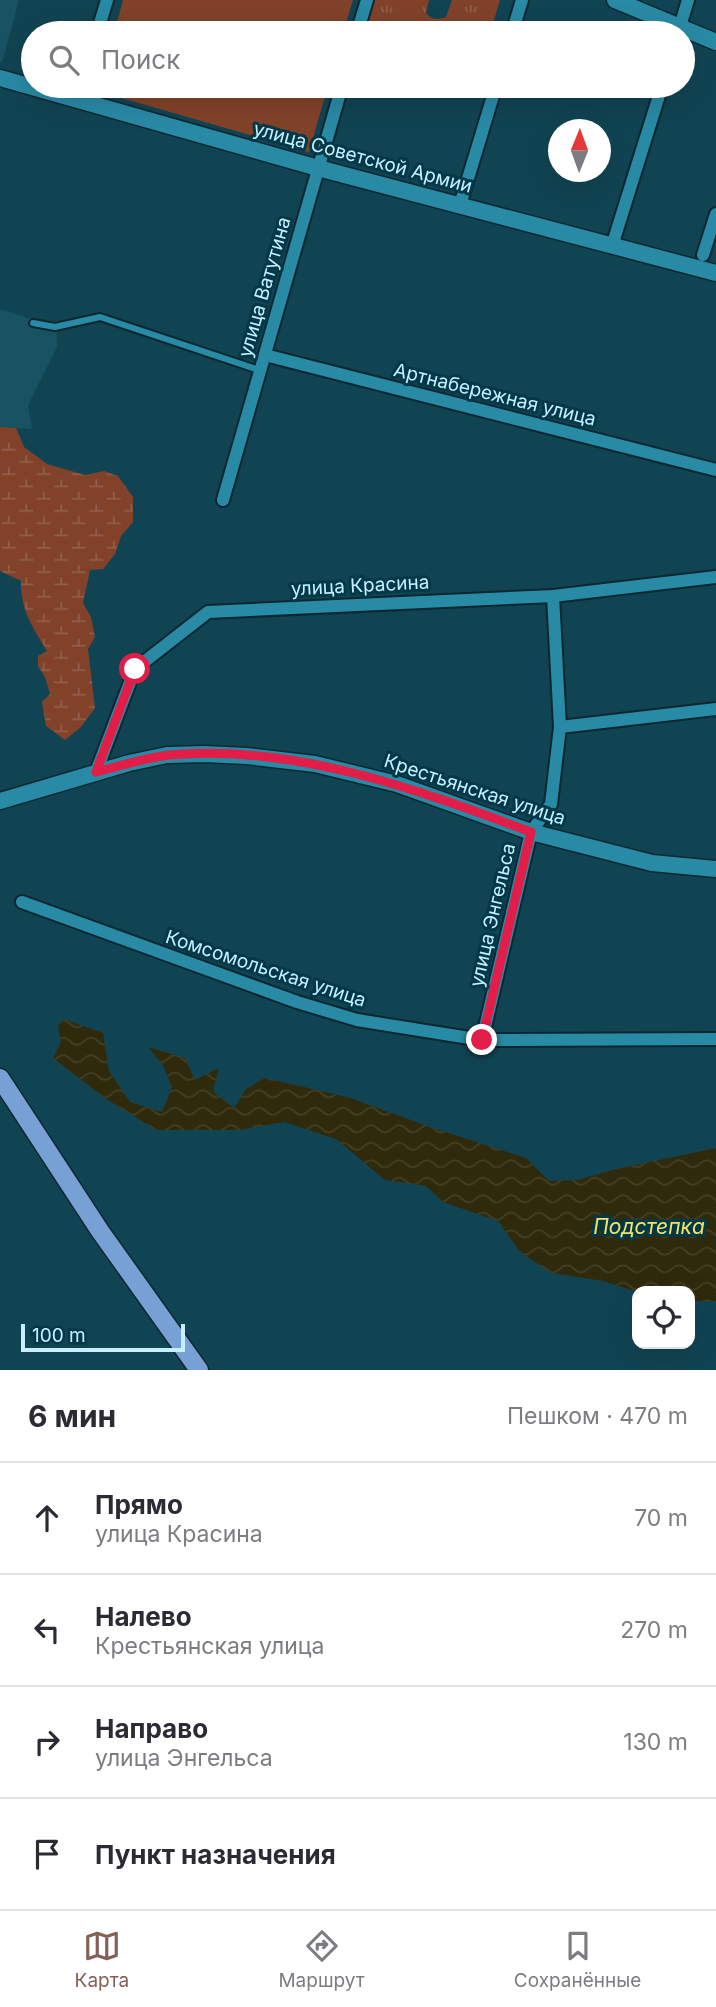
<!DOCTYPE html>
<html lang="ru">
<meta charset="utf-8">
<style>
body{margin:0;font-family:Inter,sans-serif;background:#f2f2f3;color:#2b2b33}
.controls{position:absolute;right:21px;bottom:21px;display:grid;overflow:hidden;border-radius:14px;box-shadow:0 7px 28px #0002}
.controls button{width:63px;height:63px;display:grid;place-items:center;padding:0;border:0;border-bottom:2px solid #e1e1e2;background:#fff;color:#2b2b33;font:35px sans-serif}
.compass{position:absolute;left:548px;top:119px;width:63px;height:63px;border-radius:50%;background:#fff;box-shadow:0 7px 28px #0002;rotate:1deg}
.scale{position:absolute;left:21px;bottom:18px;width:164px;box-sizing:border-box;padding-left:7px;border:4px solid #c6f0ff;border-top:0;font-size:19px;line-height:24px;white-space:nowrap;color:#c6f0ff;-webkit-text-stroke:5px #023948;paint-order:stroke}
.stop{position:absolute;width:21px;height:21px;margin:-16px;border:5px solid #e11d48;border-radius:50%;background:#fff}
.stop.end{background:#e11d48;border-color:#fff;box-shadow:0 2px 7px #0008}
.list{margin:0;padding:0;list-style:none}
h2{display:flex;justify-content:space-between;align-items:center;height:91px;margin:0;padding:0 28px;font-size:30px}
h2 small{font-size:23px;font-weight:400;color:#7c7c81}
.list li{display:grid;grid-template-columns:46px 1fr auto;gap:21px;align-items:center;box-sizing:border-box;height:112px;padding:0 28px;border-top:2px solid #e1e1e2}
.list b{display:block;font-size:26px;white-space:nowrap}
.list p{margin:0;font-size:23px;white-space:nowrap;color:#7c7c81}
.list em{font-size:23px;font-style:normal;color:#7c7c81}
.icon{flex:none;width:38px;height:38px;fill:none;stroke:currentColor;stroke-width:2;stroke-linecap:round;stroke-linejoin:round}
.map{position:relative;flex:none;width:716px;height:1370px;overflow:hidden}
.search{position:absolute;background:#fff;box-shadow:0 7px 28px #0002;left:21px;right:21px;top:21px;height:77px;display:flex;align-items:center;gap:18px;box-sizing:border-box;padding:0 24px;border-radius:38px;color:#7c7c81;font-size:26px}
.sheet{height:539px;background:#fff}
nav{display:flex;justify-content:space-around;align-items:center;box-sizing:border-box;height:98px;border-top:2px solid #e1e1e2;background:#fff;font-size:19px;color:#7c7c81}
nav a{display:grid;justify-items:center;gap:4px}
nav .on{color:#856056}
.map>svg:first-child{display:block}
</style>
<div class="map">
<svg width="716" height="1370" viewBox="0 0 716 1370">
<defs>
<pattern id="grass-tufts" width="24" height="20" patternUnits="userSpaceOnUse" patternTransform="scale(1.75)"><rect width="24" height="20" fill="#814229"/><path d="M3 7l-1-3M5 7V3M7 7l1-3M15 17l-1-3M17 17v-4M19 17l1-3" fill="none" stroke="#915e49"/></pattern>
<pattern id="wetland-marsh" width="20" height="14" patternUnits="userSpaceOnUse" patternTransform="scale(1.75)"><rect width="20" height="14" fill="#814229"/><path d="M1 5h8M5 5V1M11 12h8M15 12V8" fill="none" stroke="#915e49"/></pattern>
<pattern id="water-waves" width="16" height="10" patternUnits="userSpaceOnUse" patternTransform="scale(1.75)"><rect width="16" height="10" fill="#2f2a0c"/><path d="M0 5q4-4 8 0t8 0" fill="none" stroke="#423f24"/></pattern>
</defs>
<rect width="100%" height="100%" fill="#114453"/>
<g fill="#185263">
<path d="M 0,0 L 19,0 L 2,63 L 0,62 Z"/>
<path d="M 0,309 L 28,318 L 56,322 L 57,347 L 28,405 L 32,429 L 0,427 Z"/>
</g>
<path fill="url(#grass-tufts)" d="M 374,0 L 429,0 L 426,13 C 432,20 437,20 446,17 L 452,0 L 500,0 L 490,33 L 381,33 L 365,29 Z"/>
<path fill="url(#wetland-marsh)" d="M 0,427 L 16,428 L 24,447 L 47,464 L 85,475 L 104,471 L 118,476 L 133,497 L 133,522 L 121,536 L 115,554 L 103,569 L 90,570 L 83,603 L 91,617 L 95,637 L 88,649 L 95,708 L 81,727 L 65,740 L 46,726 L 42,702 L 50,694 L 45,677 L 38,666 L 38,656 L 47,651 C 33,628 20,609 21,581 L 0,571 Z"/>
<g fill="#814229">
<path d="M 123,0 L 353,0 L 343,33 L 114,33 Z"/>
<path d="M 98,86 L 328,86 L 309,152 L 97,91 Z"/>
</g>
<path fill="url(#water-waves)" d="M 64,1019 L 103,1033 L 109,1071 L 130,1102 L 162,1112 L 172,1087 L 163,1065 L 148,1047 L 185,1058 L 195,1080 L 219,1068 L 213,1092 L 234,1108 L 246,1089 L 265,1078 L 347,1097 L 433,1128 L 526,1158 L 549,1181 L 578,1180 L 612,1170 L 716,1148 L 716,1301 L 690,1301 L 690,1291 L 637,1292 L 603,1281 L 552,1273 L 520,1252 L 498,1221 L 443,1202 L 426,1186 L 385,1180 L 336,1139 L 284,1122 L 240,1130 L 156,1130 L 105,1098 L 53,1058 L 61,1042 L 58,1026 Z"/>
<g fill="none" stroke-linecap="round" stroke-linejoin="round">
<g stroke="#0b2831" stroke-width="10">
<path id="service" d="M 33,323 L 55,327 L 100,317 L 259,370"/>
</g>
<g stroke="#0b2831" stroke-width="16">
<g id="minor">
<path d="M 97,33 L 107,0"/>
<path d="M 357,33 L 367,0"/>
<path d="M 512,33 L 522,0"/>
<path d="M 678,33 L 688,0"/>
<path d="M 77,99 L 81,86"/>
<path d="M 460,205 L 496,86"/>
<path d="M 612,246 L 662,86"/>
<path d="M 703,255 L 716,214"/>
<path d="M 265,355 L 716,470"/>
<path d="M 223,500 L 342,86"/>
<path d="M 560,727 L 716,709"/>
<path d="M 96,772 L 135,669 L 208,612 L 553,596 L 716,577"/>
<path d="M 22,902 L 297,1002 L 357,1020 L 482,1040 L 716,1039"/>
<path d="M 482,1040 L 531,832 L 551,804 L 560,727 L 553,596"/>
</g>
</g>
<g stroke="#0b2831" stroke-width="19">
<g id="tertiary">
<path d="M 615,0 L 716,42"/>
<path d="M 0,78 L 318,168 L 716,273"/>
<path d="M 0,801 L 129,763 L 167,755 L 204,754 L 247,756 L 315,764 L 397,784 L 531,832 L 652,863 L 716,869"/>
</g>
</g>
<g stroke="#0b2831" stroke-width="21">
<path id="primary" d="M 0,1078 L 100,1231 L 199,1370"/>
</g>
<use href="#service" stroke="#298aa6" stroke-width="6"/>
<use href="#minor" stroke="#298aa6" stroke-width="12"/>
<use href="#tertiary" stroke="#298aa6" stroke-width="16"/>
<use href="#primary" stroke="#77a0d5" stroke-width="18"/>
</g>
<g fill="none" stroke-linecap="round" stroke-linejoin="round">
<path stroke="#e11d48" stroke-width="9" d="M 135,669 L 96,772 C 120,766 144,758 169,755 C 295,744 416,789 531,832 L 482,1040"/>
</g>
<g text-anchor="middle" stroke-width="6" stroke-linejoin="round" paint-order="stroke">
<g font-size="19" fill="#c6f0ff" stroke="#023948">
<text transform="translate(363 157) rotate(15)" y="7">улица Советской Армии</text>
<text transform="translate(264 287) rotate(-74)" y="7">улица Ватутина</text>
<text transform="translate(495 394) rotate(14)" y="7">Артнабережная улица</text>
<text transform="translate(360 585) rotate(-3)" y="7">улица Красина</text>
<text transform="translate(475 789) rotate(18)" y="7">Крестьянская улица</text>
<text transform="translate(492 915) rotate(-77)" y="7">улица Энгельса</text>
<text transform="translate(266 968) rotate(18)" y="7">Комсомольская улица</text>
</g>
<g font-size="21" font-style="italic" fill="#f5e464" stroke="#023948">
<text x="649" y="1234">Подстепка</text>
</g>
</g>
</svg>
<div class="controls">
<button><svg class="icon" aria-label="locate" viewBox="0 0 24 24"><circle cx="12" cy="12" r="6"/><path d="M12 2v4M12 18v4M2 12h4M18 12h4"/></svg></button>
</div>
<svg class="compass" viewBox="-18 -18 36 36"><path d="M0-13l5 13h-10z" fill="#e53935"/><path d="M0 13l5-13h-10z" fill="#7c7c81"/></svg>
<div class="scale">100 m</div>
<div class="stop" style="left:135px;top:669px"></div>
<div class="stop end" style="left:482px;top:1040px"></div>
<div class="search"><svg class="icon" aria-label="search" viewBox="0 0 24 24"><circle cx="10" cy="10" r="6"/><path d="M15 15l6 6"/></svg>Поиск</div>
</div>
<section class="sheet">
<h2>6 мин<small>Пешком · 470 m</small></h2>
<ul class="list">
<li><svg class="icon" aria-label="ahead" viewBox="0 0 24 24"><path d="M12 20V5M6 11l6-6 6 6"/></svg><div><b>Прямо</b><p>улица Красина</p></div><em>70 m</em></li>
<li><svg class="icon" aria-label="left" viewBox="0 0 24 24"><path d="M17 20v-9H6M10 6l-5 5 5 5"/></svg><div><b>Налево</b><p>Крестьянская улица</p></div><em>270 m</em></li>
<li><svg class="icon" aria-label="right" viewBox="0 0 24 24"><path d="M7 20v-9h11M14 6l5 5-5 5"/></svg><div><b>Направо</b><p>улица Энгельса</p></div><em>130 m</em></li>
<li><svg class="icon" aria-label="arrive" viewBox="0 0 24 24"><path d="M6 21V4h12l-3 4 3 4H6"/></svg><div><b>Пункт назначения</b></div></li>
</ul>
</section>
<nav>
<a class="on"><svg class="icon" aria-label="map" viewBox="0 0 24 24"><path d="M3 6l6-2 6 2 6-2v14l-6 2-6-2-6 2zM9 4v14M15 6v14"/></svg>Карта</a>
<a><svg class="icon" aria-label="directions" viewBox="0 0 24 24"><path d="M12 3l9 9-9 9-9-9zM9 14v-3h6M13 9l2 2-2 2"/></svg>Маршрут</a>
<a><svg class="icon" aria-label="saved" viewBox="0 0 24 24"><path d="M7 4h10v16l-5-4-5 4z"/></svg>Сохранённые</a>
</nav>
